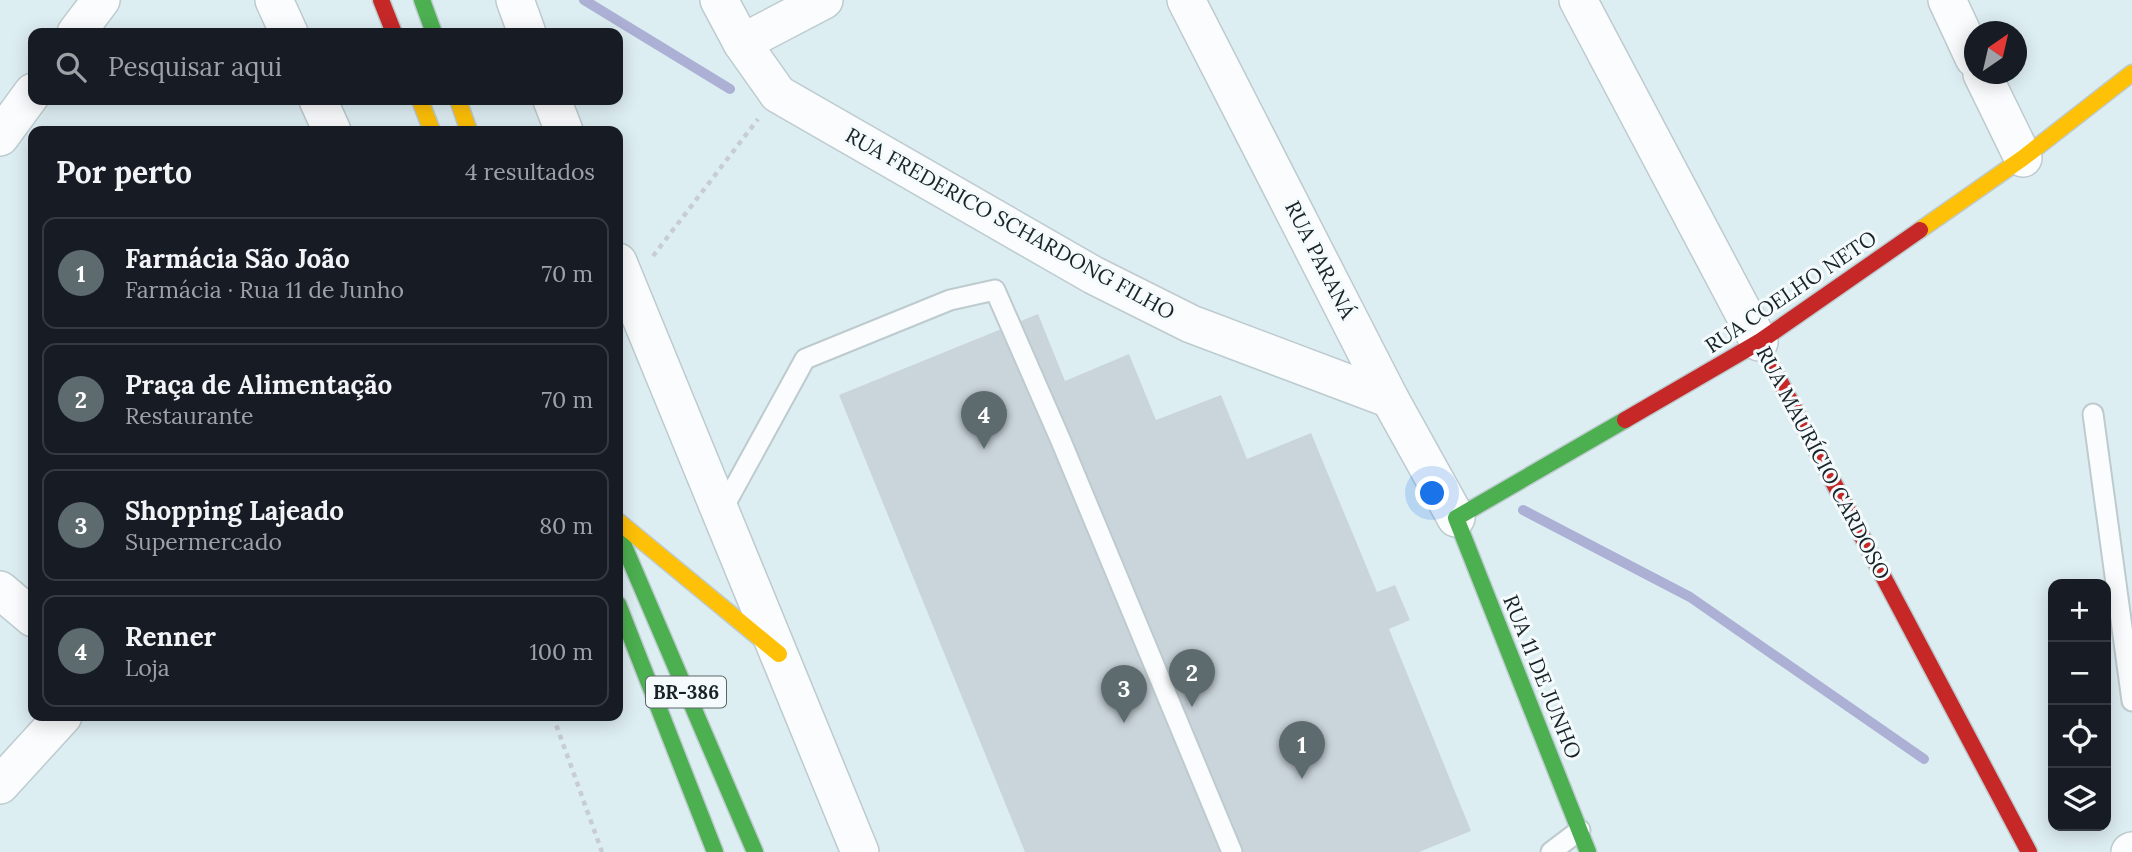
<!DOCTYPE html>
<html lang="pt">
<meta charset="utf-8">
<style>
body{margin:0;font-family:Lora,serif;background:#20242c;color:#f1f3f6}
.controls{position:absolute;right:21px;bottom:21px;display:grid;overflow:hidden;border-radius:14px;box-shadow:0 4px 18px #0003}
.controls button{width:63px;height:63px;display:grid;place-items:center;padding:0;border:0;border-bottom:2px solid #363941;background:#171b24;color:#f1f3f6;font:35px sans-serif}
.compass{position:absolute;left:1964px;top:21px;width:63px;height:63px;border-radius:50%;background:#171b24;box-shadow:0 4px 18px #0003;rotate:34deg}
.you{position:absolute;left:1433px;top:494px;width:24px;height:24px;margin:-18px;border:5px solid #fff;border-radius:50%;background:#1a73e8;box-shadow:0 0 0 10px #1a73e833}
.badge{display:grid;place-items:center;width:46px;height:46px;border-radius:50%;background:#5d6a6e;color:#fff;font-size:23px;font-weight:700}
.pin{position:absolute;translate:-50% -58px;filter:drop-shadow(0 2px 4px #0008)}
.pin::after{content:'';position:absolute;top:37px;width:24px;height:21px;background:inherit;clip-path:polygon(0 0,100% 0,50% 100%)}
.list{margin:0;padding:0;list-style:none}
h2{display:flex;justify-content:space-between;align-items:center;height:91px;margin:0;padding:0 28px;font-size:30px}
h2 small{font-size:23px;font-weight:400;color:#9ea1a6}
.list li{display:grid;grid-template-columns:46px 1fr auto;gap:21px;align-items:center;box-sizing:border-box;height:112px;margin:0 14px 14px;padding:0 14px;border:2px solid #363941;border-radius:14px}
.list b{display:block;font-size:26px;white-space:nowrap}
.list p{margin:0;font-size:23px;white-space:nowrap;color:#9ea1a6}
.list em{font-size:23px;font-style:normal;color:#9ea1a6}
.icon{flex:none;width:38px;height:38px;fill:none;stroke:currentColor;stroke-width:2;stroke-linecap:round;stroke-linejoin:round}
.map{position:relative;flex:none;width:2132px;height:852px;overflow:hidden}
.search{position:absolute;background:#171b24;box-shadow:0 4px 18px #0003;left:28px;top:28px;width:595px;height:77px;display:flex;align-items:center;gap:18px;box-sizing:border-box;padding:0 24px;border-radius:14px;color:#9ea1a6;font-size:26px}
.panel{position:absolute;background:#171b24;box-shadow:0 4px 18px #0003;left:28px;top:126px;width:595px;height:595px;border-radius:14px}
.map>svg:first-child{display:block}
</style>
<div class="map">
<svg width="2132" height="852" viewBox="0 0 2132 852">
<rect width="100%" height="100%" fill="#ddeef3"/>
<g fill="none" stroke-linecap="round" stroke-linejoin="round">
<g stroke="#abb0d4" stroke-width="10">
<path d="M 584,0 L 730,89"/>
<path d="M 1523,510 L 1690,597 L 1924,759"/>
</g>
</g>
<path fill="#cad5db" d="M 1038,314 L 1065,381 L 1129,354 L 1156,420 L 1221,395 L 1247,459 L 1311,433 L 1377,592 L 1395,585 L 1410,620 L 1389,629 L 1471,831 L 1419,852 L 1025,852 L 839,395 Z"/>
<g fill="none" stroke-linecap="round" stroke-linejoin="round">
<g stroke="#bdcbcf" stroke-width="23">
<g id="lane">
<path d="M 2093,414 L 2132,701"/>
<path d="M 721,512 L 805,359 L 950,300 L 995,290 L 1061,441 L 1232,852"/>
<path d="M 1551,852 L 1580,830"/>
</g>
</g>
<g stroke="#bdcbcf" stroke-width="40">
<g id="street">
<path d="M 274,0 L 289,33"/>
<path d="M 515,0 L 527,33"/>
<path d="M 719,0 L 742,43 L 778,94 L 1093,275 L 1191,324 L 1390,399"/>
<path d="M 1186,0 L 1390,399 L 1456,518"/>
<path d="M 1578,0 L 1759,342"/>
<path d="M 1947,0 L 1974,58"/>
<path d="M 76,33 L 101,0"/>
<path d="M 742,43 L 824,0"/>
<path d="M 1982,74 L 2023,158"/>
<path d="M 318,100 L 332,131"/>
<path d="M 552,100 L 564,131"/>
<path d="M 0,137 L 33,92"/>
<path d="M 618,262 L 860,852"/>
<path d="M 0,590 L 33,618"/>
<path d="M 0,785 L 63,716"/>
<path d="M 2130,852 L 2132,851"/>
</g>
</g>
<g stroke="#bdcbcf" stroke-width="19">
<g id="fast">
<path d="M 422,0 L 434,33"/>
<path d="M 618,532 L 755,852"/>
<path d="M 618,604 L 715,852"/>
<path d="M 1588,852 L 1456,518 L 1625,420"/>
</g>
</g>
<g stroke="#bdcbcf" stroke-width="19">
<g id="slow">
<path d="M 420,100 L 432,131"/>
<path d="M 458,100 L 469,131"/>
<path d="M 1920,230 L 2023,158 L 2132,73"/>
<path d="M 618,521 L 779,654"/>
</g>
</g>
<g stroke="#bdcbcf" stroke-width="19">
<g id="jam">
<path d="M 381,0 L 394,33"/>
<path d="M 1759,342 L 2029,852"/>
<path d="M 1625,420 L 1759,342 L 1920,230"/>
</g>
</g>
<g stroke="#c7cdd0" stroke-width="4.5" stroke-dasharray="5 5" stroke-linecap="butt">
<path d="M 653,256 L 758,119"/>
<path d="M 553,716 L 602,852"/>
</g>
<use href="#lane" stroke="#fafcfd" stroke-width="19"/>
<use href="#street" stroke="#fafcfd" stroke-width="37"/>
<use href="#fast" stroke="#4caf50" stroke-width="16"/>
<use href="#slow" stroke="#ffc107" stroke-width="16"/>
<use href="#jam" stroke="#c62828" stroke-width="16"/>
</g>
<g text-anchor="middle" stroke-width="6" stroke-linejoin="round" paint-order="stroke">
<rect fill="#f5fbfd" stroke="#5a6467" stroke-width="2" x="646" y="676.5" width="80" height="31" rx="5"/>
<g font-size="19" font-weight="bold" fill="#182327">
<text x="686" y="699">BR-386</text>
</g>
<g font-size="21" fill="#182327" stroke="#f5fbfd">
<text transform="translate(1010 224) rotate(29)" y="7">RUA FREDERICO SCHARDONG FILHO</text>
<text transform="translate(1320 260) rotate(63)" y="7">RUA PARANÁ</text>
<text transform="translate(1791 292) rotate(-34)" y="7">RUA COELHO NETO</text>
<text transform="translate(1823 463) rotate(62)" y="7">RUA MAURÍCIO CARDOSO</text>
<text transform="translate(1542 677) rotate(68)" y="7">RUA 11 DE JUNHO</text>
</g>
</g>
</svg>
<div class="controls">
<button>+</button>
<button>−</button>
<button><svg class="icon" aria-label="locate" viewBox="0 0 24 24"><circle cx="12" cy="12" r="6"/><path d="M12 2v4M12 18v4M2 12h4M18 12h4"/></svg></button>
<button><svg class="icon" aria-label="layers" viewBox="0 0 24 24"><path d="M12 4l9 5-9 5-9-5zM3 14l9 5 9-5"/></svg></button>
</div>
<svg class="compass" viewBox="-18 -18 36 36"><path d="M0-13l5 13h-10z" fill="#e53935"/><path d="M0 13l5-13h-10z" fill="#9ea1a6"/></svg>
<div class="you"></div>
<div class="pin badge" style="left:1302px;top:779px">1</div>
<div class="pin badge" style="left:1192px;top:707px">2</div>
<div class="pin badge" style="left:1124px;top:723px">3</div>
<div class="pin badge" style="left:984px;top:449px">4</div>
<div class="search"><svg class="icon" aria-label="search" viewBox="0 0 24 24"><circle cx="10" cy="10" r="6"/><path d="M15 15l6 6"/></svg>Pesquisar aqui</div>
<section class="panel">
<h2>Por perto<small>4 resultados</small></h2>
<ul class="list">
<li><span class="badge">1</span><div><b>Farmácia São João</b><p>Farmácia · Rua 11 de Junho</p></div><em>70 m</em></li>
<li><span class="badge">2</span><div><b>Praça de Alimentação</b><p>Restaurante</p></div><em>70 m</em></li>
<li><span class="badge">3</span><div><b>Shopping Lajeado</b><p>Supermercado</p></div><em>80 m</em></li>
<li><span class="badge">4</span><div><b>Renner</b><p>Loja</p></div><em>100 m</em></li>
</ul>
</section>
</div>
